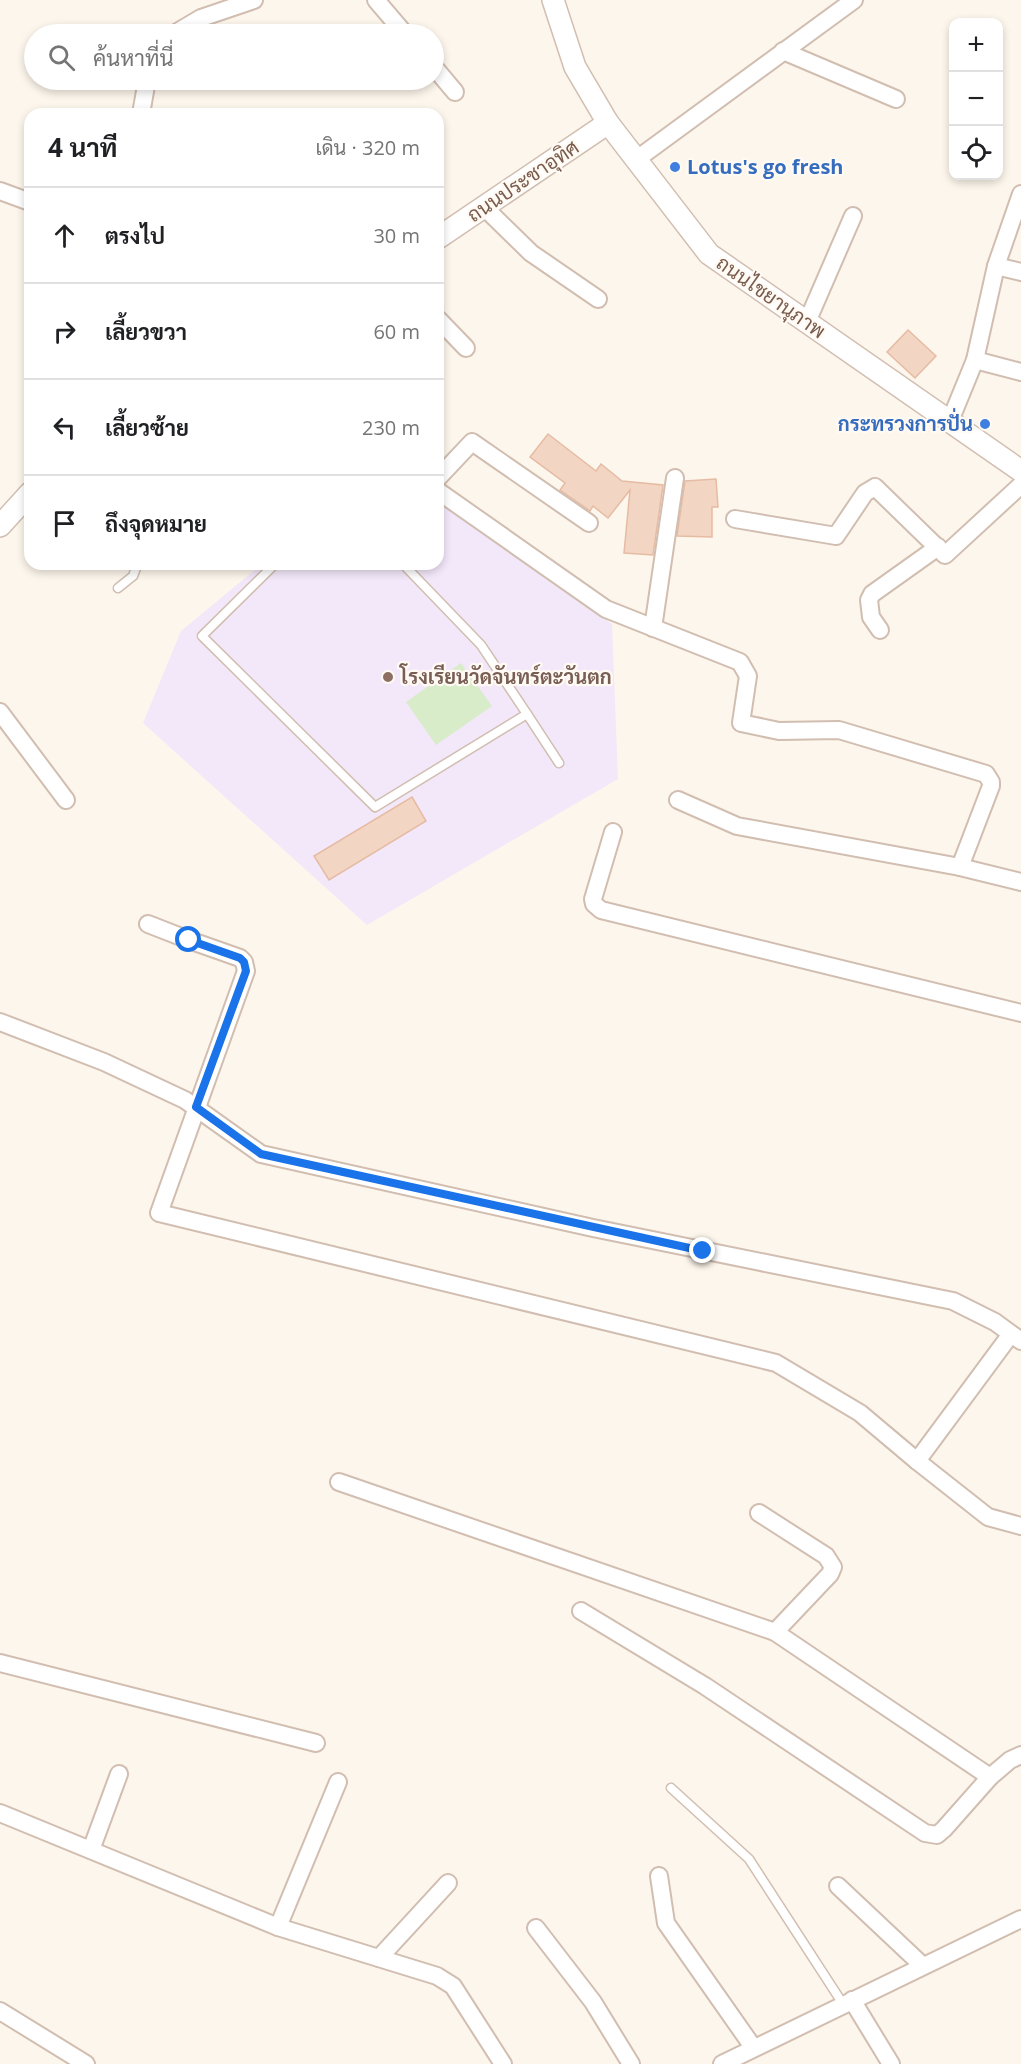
<!DOCTYPE html>
<html lang="th">
<meta charset="utf-8">
<style>
body{margin:0;font-family:"Open Sans",Sarabun,sans-serif;background:#f2f2f2;color:#202124}
.controls{position:absolute;right:18px;top:18px;display:grid;overflow:hidden;border-radius:12px;box-shadow:0 3px 9px #0003}
.controls button{width:54px;height:54px;display:grid;place-items:center;padding:0;border:0;border-bottom:2px solid #e0e0e0;background:#fff;color:#202124;font:30px sans-serif}
.stop{position:absolute;width:18px;height:18px;margin:-14px;border:4px solid #1a73e8;border-radius:50%;background:#fff}
.stop.end{background:#1a73e8;border-color:#fff;box-shadow:0 2px 6px #0008}
.list{margin:0;padding:0;list-style:none}
h2{display:flex;justify-content:space-between;align-items:center;height:78px;margin:0;padding:0 24px;font-size:26px}
h2 small{font-size:20px;font-weight:400;color:#757577}
.list li{display:grid;grid-template-columns:39px 1fr auto;gap:18px;align-items:center;box-sizing:border-box;height:96px;padding:0 24px;border-top:2px solid #e0e0e0}
.list b{display:block;font-size:22px;white-space:nowrap}
.list em{font-size:20px;font-style:normal;color:#757577}
.icon{flex:none;width:33px;height:33px;fill:none;stroke:currentColor;stroke-width:2;stroke-linecap:round;stroke-linejoin:round}
.map{position:relative;flex:none;width:1021px;height:2064px;overflow:hidden}
.search{position:absolute;background:#fff;box-shadow:0 3px 9px #0003;left:24px;top:24px;width:420px;height:66px;display:flex;align-items:center;gap:15px;box-sizing:border-box;padding:0 21px;border-radius:33px;color:#757577;font-size:22px}
.panel{position:absolute;background:#fff;box-shadow:0 3px 9px #0003;left:24px;top:108px;width:420px;height:462px;border-radius:18px}
.map>svg:first-child{display:block}
</style>
<div class="map">
<svg width="1021" height="2064" viewBox="0 0 1021 2064">
<rect width="100%" height="100%" fill="#fdf6ec"/>
<path fill="#f3e8fa" d="M 438,500 L 612,624 L 618,779 L 367,925 L 143,723 L 181,631 L 262,564 L 438,564 Z"/>
<path fill="#d8ecc9" d="M 461,663 L 492,706 L 436,745 L 406,702 Z"/>
<g fill="#f3d5c3" stroke="#e6bba3" stroke-width="1.5">
<path d="M 908,330 L 936,356 L 915,378 L 887,352 Z"/>
<path d="M 548,434 L 596,471 L 601,464 L 622,481 L 663,485 L 653,555 L 624,553 L 630,490 L 608,518 L 593,506 L 590,511 L 560,490 L 565,483 L 530,457 Z"/>
<path d="M 716,479 L 718,507 L 712,507 L 712,537 L 677,536 L 685,481 Z"/>
<path d="M 412,797 L 426,821 L 329,880 L 314,856 Z"/>
</g>
<g fill="none" stroke-linecap="round" stroke-linejoin="round">
<g stroke="#d1beb0" stroke-width="11">
<g id="service">
<path d="M 275,564 L 202,636 L 375,807 L 527,714 L 481,645 L 403,564"/>
<path d="M 118,588 L 133,576 L 136,568 L 134,564"/>
<path d="M 527,714 L 559,763"/>
<path d="M 671,1788 L 749,1859 L 843,2004"/>
</g>
</g>
<g stroke="#d1beb0" stroke-width="20">
<g id="minor">
<path d="M 376,0 L 405,34"/>
<path d="M 174,34 L 201,18 L 254,0"/>
<path d="M 783,51 L 896,99"/>
<path d="M 434,67 L 455,92"/>
<path d="M 141,114 L 147,80"/>
<path d="M 637,159 L 854,0"/>
<path d="M 0,191 L 30,202"/>
<path d="M 484,207 L 531,253 L 598,299"/>
<path d="M 996,266 L 1021,272"/>
<path d="M 438,319 L 466,348"/>
<path d="M 807,322 L 853,216"/>
<path d="M 975,360 L 1021,372"/>
<path d="M 950,421 L 975,360 L 996,266 L 1021,194"/>
<path d="M 438,478 L 472,442 L 589,523"/>
<path d="M 438,491 L 606,609 L 740,662 L 748,676 L 741,723 L 779,731 L 839,730 L 986,774 L 991,782 L 991,786 L 960,867"/>
<path d="M 735,519 L 836,536 L 865,493 L 875,487 L 945,555 L 1021,485"/>
<path d="M 653,628 L 675,478"/>
<path d="M 880,630 L 871,617 L 869,600 L 872,594 L 938,547"/>
<path d="M 0,712 L 66,800"/>
<path d="M 678,800 L 737,826 L 960,867 L 1021,882"/>
<path d="M 613,832 L 593,899 L 594,904 L 601,910 L 1021,1013"/>
<path d="M 148,924 L 189,940 L 240,958 L 244,962 L 246,971 L 159,1213 L 776,1363 L 860,1413 L 917,1461"/>
<path d="M 0,1022 L 104,1062 L 185,1100 L 261,1154 L 593,1228 L 953,1301 L 995,1322 L 1021,1341"/>
<path d="M 1011,1334 L 917,1461 L 988,1517 L 1021,1526"/>
<path d="M 339,1482 L 775,1632 L 990,1777 L 1010,1760 L 1021,1755"/>
<path d="M 759,1513 L 826,1556 L 833,1567 L 830,1574 L 775,1632"/>
<path d="M 581,1611 L 705,1686 L 925,1833 L 937,1835 L 944,1829 L 990,1777"/>
<path d="M 0,1663 L 316,1743"/>
<path d="M 0,1813 L 278,1927 L 437,1976 L 453,1986 L 503,2064"/>
<path d="M 91,1850 L 119,1774"/>
<path d="M 659,1876 L 666,1923 L 753,2047"/>
<path d="M 838,1886 L 923,1966"/>
<path d="M 278,1927 L 338,1782"/>
<path d="M 536,1928 L 593,2002 L 631,2064"/>
<path d="M 379,1958 L 448,1883"/>
<path d="M 852,2000 L 891,2064"/>
<path d="M 0,2011 L 86,2064"/>
<path d="M 722,2064 L 1021,1919"/>
</g>
</g>
<g stroke="#d1beb0" stroke-width="24">
<g id="tertiary">
<path d="M 553,0 L 575,67 L 608,123 L 709,254 L 1021,471"/>
<path d="M 438,238 L 608,123"/>
<path d="M 0,526 L 30,493"/>
</g>
</g>
<use href="#service" stroke="#fff" stroke-width="8"/>
<use href="#minor" stroke="#fff" stroke-width="16"/>
<use href="#tertiary" stroke="#fff" stroke-width="21"/>
</g>
<g fill="none" stroke-linecap="round" stroke-linejoin="round">
<path stroke="#1a73e8" stroke-width="8" d="M 189,940 L 240,958 L 244,962 L 246,971 L 196,1107 L 261,1154 L 703,1251"/>
</g>
<g fill="#3f7fe0" stroke="#fffaf3" stroke-width="2">
<circle cx="675" cy="167" r="6"/>
<circle cx="985" cy="424" r="6"/>
</g>
<circle fill="#8d6e63" stroke="#fffaf3" stroke-width="2" cx="388" cy="677" r="6"/>
<g text-anchor="middle" stroke-width="4.5" stroke-linejoin="round" paint-order="stroke">
<g font-size="20" font-weight="bold" fill="#366cbe" stroke="#fffaf3" text-anchor="start">
<text x="687" y="174">Lotus's go fresh</text>
<text x="973" y="431" text-anchor="end">กระทรวงการปั่น</text>
</g>
<g font-size="20" fill="#7a5c4d" stroke="#fffaf3">
<text transform="translate(523 181) rotate(-34)" y="7">ถนนประชาอุทิศ</text>
<text transform="translate(771 297) rotate(35)" y="7">ถนนไชยานุภาพ</text>
</g>
<g font-size="20" font-weight="bold" fill="#785e54" stroke="#fffaf3" text-anchor="start">
<text x="400" y="684">โรงเรียนวัดจันทร์ตะวันตก</text>
</g>
</g>
</svg>
<div class="controls">
<button>+</button>
<button>−</button>
<button><svg class="icon" aria-label="locate" viewBox="0 0 24 24"><circle cx="12" cy="12" r="6"/><path d="M12 2v4M12 18v4M2 12h4M18 12h4"/></svg></button>
</div>
<div class="stop" style="left:189px;top:940px"></div>
<div class="stop end" style="left:703px;top:1251px"></div>
<div class="search"><svg class="icon" aria-label="search" viewBox="0 0 24 24"><circle cx="10" cy="10" r="6"/><path d="M15 15l6 6"/></svg>ค้นหาที่นี่</div>
<section class="panel">
<h2>4 นาที<small>เดิน · 320 m</small></h2>
<ul class="list">
<li><svg class="icon" aria-label="ahead" viewBox="0 0 24 24"><path d="M12 20V5M6 11l6-6 6 6"/></svg><div><b>ตรงไป</b></div><em>30 m</em></li>
<li><svg class="icon" aria-label="right" viewBox="0 0 24 24"><path d="M7 20v-9h11M14 6l5 5-5 5"/></svg><div><b>เลี้ยวขวา</b></div><em>60 m</em></li>
<li><svg class="icon" aria-label="left" viewBox="0 0 24 24"><path d="M17 20v-9H6M10 6l-5 5 5 5"/></svg><div><b>เลี้ยวซ้าย</b></div><em>230 m</em></li>
<li><svg class="icon" aria-label="arrive" viewBox="0 0 24 24"><path d="M6 21V4h12l-3 4 3 4H6"/></svg><div><b>ถึงจุดหมาย</b></div></li>
</ul>
</section>
</div>
